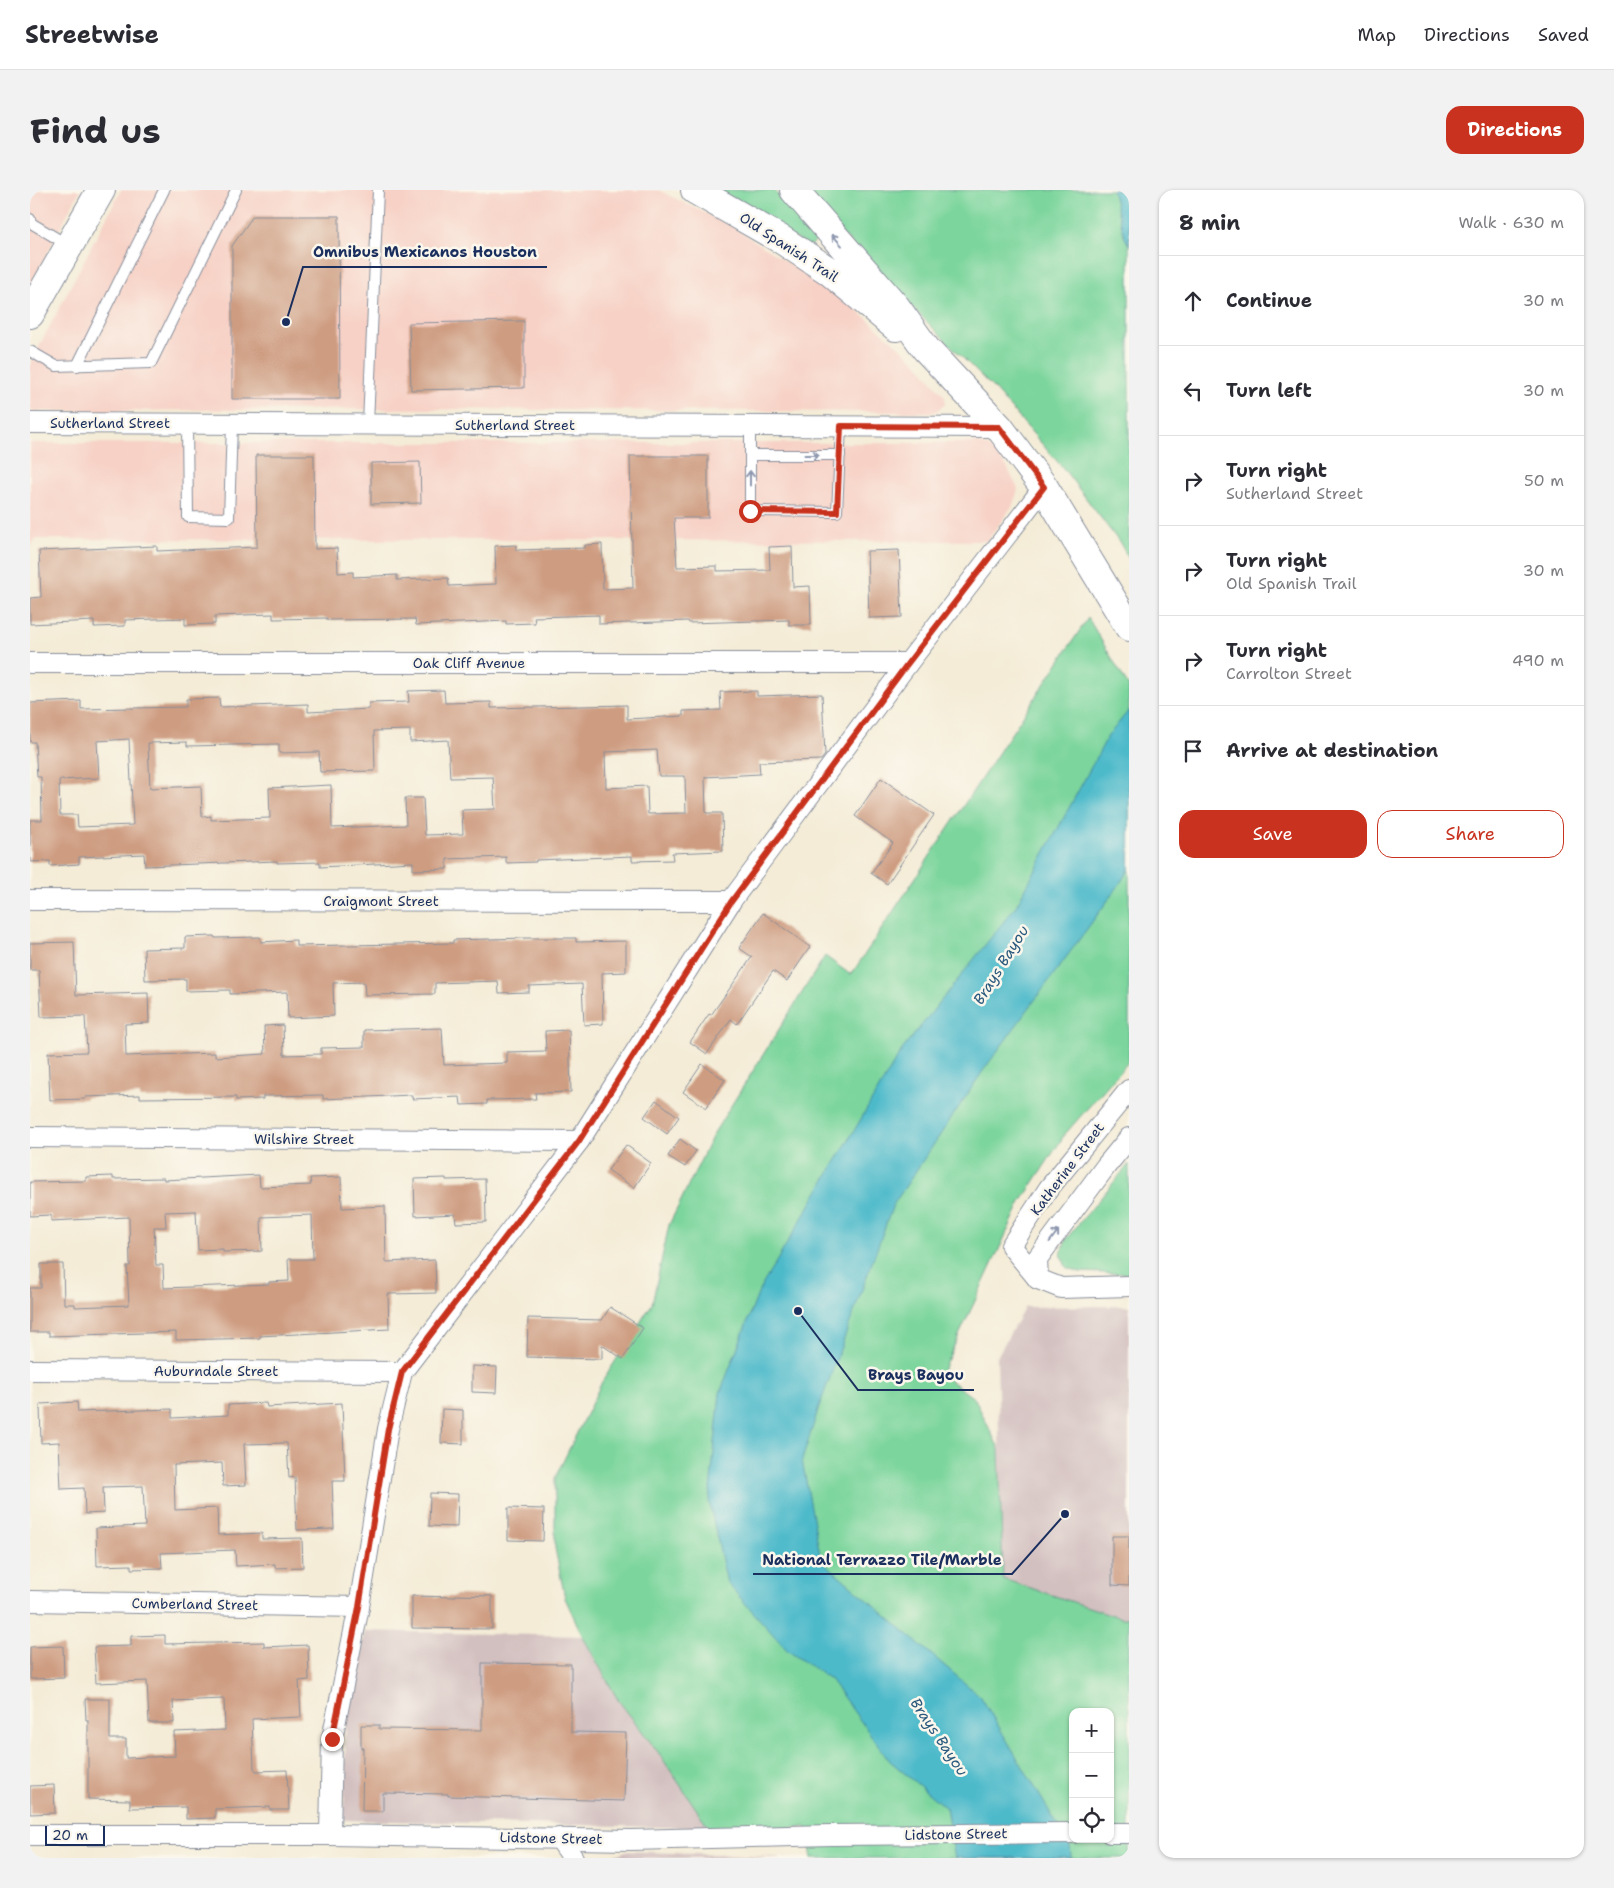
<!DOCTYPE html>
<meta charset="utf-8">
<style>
body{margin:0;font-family:"Shantell Sans",sans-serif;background:#f2f2f3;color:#2b2b33}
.controls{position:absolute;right:15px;bottom:15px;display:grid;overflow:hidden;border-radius:10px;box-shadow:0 1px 4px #0004}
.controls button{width:45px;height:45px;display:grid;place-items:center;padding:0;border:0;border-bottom:1px solid #e1e1e2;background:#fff;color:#2b2b33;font:25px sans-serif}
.scale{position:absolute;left:15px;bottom:12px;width:60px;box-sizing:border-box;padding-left:5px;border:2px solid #1b2f5e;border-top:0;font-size:14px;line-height:18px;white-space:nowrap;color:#1b2f5e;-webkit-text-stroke:4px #fbf7ec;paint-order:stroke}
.stop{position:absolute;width:15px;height:15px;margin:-11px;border:4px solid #c8321e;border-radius:50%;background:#fff}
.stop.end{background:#c8321e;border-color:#fff;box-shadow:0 1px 5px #0008}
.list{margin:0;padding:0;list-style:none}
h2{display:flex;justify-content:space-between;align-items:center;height:65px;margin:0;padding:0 20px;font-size:21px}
h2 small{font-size:16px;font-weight:400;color:#7c7c81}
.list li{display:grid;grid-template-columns:32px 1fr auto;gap:15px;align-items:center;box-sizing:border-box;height:90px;padding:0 20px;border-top:1px solid #e1e1e2}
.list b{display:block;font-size:19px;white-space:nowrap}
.list p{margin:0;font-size:16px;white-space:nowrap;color:#7c7c81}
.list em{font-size:16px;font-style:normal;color:#7c7c81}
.actions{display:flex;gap:10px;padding:15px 20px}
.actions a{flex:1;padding:11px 0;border:1px solid #c8321e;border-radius:15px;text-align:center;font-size:18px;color:#c8321e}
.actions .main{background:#c8321e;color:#fff}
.icon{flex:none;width:28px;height:28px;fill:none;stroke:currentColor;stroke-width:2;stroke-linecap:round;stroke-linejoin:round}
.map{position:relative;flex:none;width:1099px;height:1668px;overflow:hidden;border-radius:15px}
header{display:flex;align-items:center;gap:30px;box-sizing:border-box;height:70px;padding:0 25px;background:#fff;border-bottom:1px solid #e1e1e2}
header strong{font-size:24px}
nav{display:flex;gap:28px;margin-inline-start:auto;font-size:18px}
.intro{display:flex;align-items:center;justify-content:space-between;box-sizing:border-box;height:120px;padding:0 30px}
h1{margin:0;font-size:35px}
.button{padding:12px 22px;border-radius:15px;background:#c8321e;color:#fff;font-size:18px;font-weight:700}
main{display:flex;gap:30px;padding:0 30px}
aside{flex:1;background:#fff;border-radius:15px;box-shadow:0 1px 4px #0004}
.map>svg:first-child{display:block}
</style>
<header>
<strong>Streetwise</strong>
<nav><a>Map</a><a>Directions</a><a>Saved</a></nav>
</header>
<div class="intro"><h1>Find us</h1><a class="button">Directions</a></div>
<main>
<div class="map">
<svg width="1099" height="1668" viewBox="0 0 1099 1668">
<rect width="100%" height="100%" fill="#fbf7ec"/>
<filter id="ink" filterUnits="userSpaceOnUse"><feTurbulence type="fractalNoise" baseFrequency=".02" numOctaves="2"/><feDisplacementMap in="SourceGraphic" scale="10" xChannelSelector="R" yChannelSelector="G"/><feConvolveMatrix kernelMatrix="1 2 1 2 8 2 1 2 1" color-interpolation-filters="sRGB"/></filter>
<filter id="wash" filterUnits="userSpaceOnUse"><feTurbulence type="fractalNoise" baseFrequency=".0096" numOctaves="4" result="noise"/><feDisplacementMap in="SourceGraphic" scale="20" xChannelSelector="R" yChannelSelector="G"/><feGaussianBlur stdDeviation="1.12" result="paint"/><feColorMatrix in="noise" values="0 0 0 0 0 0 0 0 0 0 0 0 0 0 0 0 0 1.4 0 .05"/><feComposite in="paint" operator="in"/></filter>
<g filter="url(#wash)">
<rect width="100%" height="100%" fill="#f4ecd7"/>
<g fill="#f7d1c6">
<path d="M 0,0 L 50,0 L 0,96 Z"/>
<path d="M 91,0 L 628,0 L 701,36 L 816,110 L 888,174 L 915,207 L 915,214 L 905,222 L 394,219 L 0,221 L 0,174 Z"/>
<path d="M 0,253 L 948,253 L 960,258 L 977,277 L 988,299 L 983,315 L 957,351 L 4,349 L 0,357 Z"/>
</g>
<g fill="#d2bfbf">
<path d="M 1099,1116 L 1099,1428 L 1092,1428 L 973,1389 L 967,1167 L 995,1117 Z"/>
<path d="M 335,1441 L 553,1446 L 588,1510 L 628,1562 L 679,1638 L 314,1630 L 316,1530 Z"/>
<path d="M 596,1661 L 761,1668 L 576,1668 Z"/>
</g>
<g fill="#7bd59c" stroke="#4b827d" fill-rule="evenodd">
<path d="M 682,0 L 744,0 L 787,50 L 780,57 Z"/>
<path d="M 772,0 L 1099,0 L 1099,369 L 1090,353 L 1033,278 L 965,200 L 853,88 Z"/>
<path d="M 1058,428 L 1099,497 L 1099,871 L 1035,944 L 991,1012 L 911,1184 L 945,1209 L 969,1259 L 973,1389 L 1092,1428 L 1099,1428 L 1099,1668 L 782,1668 L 776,1636 L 750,1640 L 679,1638 L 628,1562 L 588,1510 L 553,1447 L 535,1408 L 525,1358 L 525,1288 L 572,1192 L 622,1114 L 639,1035 L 684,943 L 795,766 L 821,785 ZM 1043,1522 L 1080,1522 L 1080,1649 L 1043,1649 Z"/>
<path d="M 1099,974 L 1099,1084 L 1050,1082 L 1036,1077 L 1031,1064 L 1036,1049 Z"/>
</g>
<g fill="#4ebaca" stroke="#347494">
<path d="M 1082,0 L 1099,0 L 1099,55 L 1095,48 Z"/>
<path d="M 1099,520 L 1099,679 L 1087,698 L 955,878 L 863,1015 L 788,1220 L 772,1270 L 791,1370 L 951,1507 L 1040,1656 L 1041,1668 L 925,1668 L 916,1618 L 860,1571 L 800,1489 L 758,1461 L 697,1393 L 679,1311 L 690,1203 L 730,1099 L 872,860 L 986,716 L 1078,546 Z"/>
</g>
<g id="blocks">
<g fill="#ce9c81" fill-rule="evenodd">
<path d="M 223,26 L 309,26 L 310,209 L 202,209 L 202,56 Z"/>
<path d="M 494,131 L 494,198 L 381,200 L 379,133 Z"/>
<path d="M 226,265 L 284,265 L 285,359 L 307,358 L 308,383 L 323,382 L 323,387 L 367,385 L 367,390 L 418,388 L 419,396 L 466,394 L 465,356 L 486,355 L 486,360 L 555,358 L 555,355 L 572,354 L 573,399 L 603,398 L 600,266 L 678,266 L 678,328 L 644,328 L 647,377 L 687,376 L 687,381 L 740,380 L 739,357 L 762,356 L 763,397 L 780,396 L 781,435 L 759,435 L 759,430 L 659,433 L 658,431 L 569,434 L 569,425 L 504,427 L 505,433 L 476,434 L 476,431 L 386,435 L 385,429 L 297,430 L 297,428 L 243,429 L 243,424 L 185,426 L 185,434 L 155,435 L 155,428 L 95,430 L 95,436 L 64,437 L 64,431 L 0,434 L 0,408 L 11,407 L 9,361 L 127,356 L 127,361 L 227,357 Z"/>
<path d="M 390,272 L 391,313 L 341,314 L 341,273 Z"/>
<path d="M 869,360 L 872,427 L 839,428 L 837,361 Z"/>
<path d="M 414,500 L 415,513 L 461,512 L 461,518 L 597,515 L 597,529 L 653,526 L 653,521 L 691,520 L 690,502 L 727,501 L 727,506 L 792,504 L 795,565 L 791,570 L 729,572 L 730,584 L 675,587 L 676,623 L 692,623 L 693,661 L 642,663 L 643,670 L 602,671 L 602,666 L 506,670 L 506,672 L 476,673 L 476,667 L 417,669 L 417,679 L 383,680 L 383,672 L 290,677 L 290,672 L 247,673 L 247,671 L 115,676 L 114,664 L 49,667 L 49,674 L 20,676 L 20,671 L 0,672 L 0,630 L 12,630 L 11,587 L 7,587 L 5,552 L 0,552 L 0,513 L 51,511 L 51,519 L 156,517 L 156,509 L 189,508 L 190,517 L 278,514 L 278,522 L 339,519 L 339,513 L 379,512 L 378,501 ZM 380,540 L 380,552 L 418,550 L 420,588 L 463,587 L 465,619 L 432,620 L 433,644 L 395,645 L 393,608 L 375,608 L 376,635 L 302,638 L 301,595 L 239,598 L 240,628 L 181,630 L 181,626 L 172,627 L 171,596 L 120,598 L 118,553 L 157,552 L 157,556 L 249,554 L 249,563 L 289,562 L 290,582 L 345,581 L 344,541 ZM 99,549 L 103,635 L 48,637 L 47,625 L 30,625 L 29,590 L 69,588 L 67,551 ZM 627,560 L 629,586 L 655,586 L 656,623 L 618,624 L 617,596 L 576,598 L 575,562 Z"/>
<path d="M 851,588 L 904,625 L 857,694 L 841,683 L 863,653 L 825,626 Z"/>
<path d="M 733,723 L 780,757 L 757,791 L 743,781 L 707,834 L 701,829 L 677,864 L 660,852 L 679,824 L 681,825 L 722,767 L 709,758 Z"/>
<path d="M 184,746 L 185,748 L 230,747 L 231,752 L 266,750 L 266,756 L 423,753 L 423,750 L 497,748 L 546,748 L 546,752 L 596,751 L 596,782 L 572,783 L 573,834 L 554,835 L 552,794 L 499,796 L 499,802 L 469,803 L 468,791 L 405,793 L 405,804 L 335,805 L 334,792 L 303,793 L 304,826 L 258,828 L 257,802 L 200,804 L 200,800 L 156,801 L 156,789 L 115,790 L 114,759 L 155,758 L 155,747 Z"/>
<path d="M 44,752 L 46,805 L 118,803 L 119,833 L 95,834 L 96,866 L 185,863 L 185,867 L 235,864 L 234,836 L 253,835 L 254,865 L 291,864 L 291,858 L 334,857 L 334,840 L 412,838 L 414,875 L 477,873 L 477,862 L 516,861 L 515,841 L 539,840 L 541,902 L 505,903 L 506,909 L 457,910 L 457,914 L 431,915 L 430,907 L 382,909 L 382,905 L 293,909 L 293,905 L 233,906 L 233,909 L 206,910 L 206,907 L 110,908 L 110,905 L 55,907 L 56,909 L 20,910 L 18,863 L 57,862 L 55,826 L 11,827 L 9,780 L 0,780 L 0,753 Z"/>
<path d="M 672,874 L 695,890 L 676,918 L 653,902 Z"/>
<path d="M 626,910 L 649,927 L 637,944 L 614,927 Z"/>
<path d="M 650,949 L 666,961 L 655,977 L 638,966 Z"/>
<path d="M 596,955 L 621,973 L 604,998 L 578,980 Z"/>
<path d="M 229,985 L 230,997 L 281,995 L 280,988 L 311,987 L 312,1018 L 355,1016 L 356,1072 L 405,1070 L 406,1103 L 358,1104 L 359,1139 L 230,1146 L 230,1148 L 146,1150 L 146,1142 L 19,1146 L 19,1142 L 0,1142 L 0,1098 L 11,1098 L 11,1074 L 33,1074 L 34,1114 L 45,1114 L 45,1117 L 99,1115 L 97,1076 L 100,1076 L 99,1027 L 21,1031 L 21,1025 L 0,1026 L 0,992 L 56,991 L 56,987 L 83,986 L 83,989 L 134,988 L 134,990 ZM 166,1021 L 168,1060 L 193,1059 L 193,1062 L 232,1061 L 231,1027 L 282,1025 L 283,1069 L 258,1069 L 259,1091 L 239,1092 L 239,1094 L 134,1098 L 133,1075 L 126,1075 L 124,1037 L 136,1037 L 135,1022 Z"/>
<path d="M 416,988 L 416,990 L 455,989 L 456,1032 L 426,1033 L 425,1024 L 385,1026 L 384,989 Z"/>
<path d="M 580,1117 L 613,1138 L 593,1169 L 572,1155 L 572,1169 L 497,1167 L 498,1128 L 572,1130 Z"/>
<path d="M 442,1176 L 467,1177 L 466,1203 L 442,1202 Z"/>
<path d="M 47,1212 L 48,1222 L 142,1219 L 142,1228 L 198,1225 L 198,1215 L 236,1213 L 237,1217 L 312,1213 L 315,1291 L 302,1291 L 304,1339 L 267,1340 L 265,1287 L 259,1288 L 257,1253 L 214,1254 L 216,1295 L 193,1296 L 192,1273 L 144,1275 L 145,1320 L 187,1318 L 188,1345 L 232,1343 L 232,1349 L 272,1348 L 273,1377 L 245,1378 L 245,1374 L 206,1376 L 205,1360 L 131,1363 L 132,1378 L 101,1379 L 101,1375 L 67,1376 L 66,1338 L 115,1336 L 113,1296 L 73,1297 L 74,1323 L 55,1324 L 54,1298 L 31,1299 L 29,1252 L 11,1253 L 10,1214 Z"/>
<path d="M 412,1219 L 433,1220 L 433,1254 L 411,1253 Z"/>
<path d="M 400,1303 L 428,1304 L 427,1337 L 399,1336 Z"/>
<path d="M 478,1318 L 514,1319 L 513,1351 L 478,1350 Z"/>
<path d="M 1082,1346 L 1099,1346 L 1099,1396 L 1082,1395 Z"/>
<path d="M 425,1405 L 462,1406 L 462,1439 L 382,1438 L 382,1406 L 425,1407 Z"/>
<path d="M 135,1445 L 135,1454 L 234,1452 L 234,1457 L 278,1455 L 279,1490 L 269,1491 L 271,1527 L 222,1529 L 224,1578 L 226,1581 L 257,1580 L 259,1620 L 240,1620 L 240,1617 L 185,1619 L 185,1628 L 156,1629 L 156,1617 L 100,1618 L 100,1610 L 58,1609 L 58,1530 L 56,1530 L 55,1509 L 80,1509 L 80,1549 L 96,1549 L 96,1568 L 145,1566 L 144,1542 L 195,1540 L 194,1509 L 143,1511 L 144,1533 L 119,1533 L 117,1491 L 66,1493 L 64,1457 L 101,1456 L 101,1446 Z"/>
<path d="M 33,1456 L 34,1488 L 0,1489 L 0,1457 Z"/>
<path d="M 452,1473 L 541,1474 L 541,1542 L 596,1543 L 594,1611 L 418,1606 L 418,1604 L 353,1603 L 353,1621 L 332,1621 L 333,1558 L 331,1558 L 331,1535 L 349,1535 L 349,1539 L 452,1540 Z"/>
<path d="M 24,1595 L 25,1623 L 0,1624 L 0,1596 Z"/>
</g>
</g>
</g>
<g filter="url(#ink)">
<use href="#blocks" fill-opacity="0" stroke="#888e9a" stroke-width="1"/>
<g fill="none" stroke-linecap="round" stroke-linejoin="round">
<g stroke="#888e9a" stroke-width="12">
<g id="lane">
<path d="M 0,29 L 1,33 L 38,55"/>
<path d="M 0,161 L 26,176 L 121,173 L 206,0"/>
<path d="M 47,176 L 134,0"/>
<path d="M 157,233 L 158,327 L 199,328 L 202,234"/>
<path d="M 338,234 L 348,0"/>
<path d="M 720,236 L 720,321 L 807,322 L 811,236"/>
<path d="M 720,265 L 810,265"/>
</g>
</g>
<g stroke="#888e9a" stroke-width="22">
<g id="street">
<path d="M 0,233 L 969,237"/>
<path d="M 0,473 L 878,473"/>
<path d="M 0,710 L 701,711"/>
<path d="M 0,947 L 549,951"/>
<path d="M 1008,1089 L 981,1056 L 1019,998 L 1099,900"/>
<path d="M 1008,1089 L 1007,1069 L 1076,976 L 1099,948"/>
<path d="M 1008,1089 L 1031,1098 L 1099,1096"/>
<path d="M 0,1180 L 372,1182"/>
<path d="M 0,1411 L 329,1417"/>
<path d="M 1080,1643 L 1099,1643"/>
<path d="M 0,1645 L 300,1645 L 601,1650 L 801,1645 L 1043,1643"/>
<path d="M 300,1645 L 302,1549 L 329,1417 L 358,1239 L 372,1182 L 549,951 L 701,711 L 878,473 L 1014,297"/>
<path d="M 529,1648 L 543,1668"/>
</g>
</g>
<g stroke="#888e9a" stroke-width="30">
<path id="secondary" d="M 0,124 L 71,0"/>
</g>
<g stroke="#888e9a" stroke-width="30">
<g id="primary">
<path d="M 665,0 L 752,50 L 799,81 L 866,137"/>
<path d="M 764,0 L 866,117 L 896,159 L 969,237 L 1014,297 L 1099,437"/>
</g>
</g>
<use href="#lane" stroke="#fff" stroke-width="10"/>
<use href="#street" stroke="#fff" stroke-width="20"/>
<use href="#secondary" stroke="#fff" stroke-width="28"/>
<use href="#primary" stroke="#fff" stroke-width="28"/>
</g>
<defs><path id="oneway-shaft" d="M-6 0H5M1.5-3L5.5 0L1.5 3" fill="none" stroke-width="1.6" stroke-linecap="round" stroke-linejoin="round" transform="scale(1.25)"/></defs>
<g stroke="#8d97ae">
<use href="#oneway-shaft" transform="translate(807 50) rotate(-131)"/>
<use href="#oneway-shaft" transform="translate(782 265)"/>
<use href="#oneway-shaft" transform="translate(720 288) rotate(-90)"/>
<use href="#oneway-shaft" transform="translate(1024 1046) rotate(-53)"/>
</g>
</g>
<g fill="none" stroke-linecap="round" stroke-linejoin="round" filter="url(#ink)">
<path stroke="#c8321e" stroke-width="6" d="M 302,1549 L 329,1417 L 358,1239 L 372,1182 L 549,951 L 701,712 L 878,473 L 1014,297 L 969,237 L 811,236 L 807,322 L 720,321"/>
</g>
<g text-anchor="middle" stroke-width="5" stroke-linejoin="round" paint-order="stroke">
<g font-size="14" fill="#1b2f5e" stroke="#fbf7ec">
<text transform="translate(759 57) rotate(33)" y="5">Old Spanish Trail</text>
<text x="80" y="238">Sutherland Street</text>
<text x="485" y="240">Sutherland Street</text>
<text x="439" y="478">Oak Cliff Avenue</text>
<text x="351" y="716">Craigmont Street</text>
<text x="274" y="954">Wilshire Street</text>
<text transform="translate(1037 979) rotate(-53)" y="5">Katherine Street</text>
<text x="186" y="1186">Auburndale Street</text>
<text transform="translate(165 1414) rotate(1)" y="5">Cumberland Street</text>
<text transform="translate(926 1644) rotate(-1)" y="5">Lidstone Street</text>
<text transform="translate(521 1648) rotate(1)" y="5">Lidstone Street</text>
</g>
<g font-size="15" font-style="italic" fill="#2a597e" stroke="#fbf7ec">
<text transform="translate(971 775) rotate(-58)" y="5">Brays Bayou</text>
<text transform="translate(909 1547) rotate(56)" y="5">Brays Bayou</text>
</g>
</g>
<path fill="none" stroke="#1b2f5e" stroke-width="2" d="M256 132L273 77H517M768 1121L828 1200H944M1035 1324L982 1384H723"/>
<g fill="#1b2f5e" stroke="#fbf7ec" stroke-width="2">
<circle cx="256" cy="132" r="5"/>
<circle cx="768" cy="1121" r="5"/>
<circle cx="1035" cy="1324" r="5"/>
</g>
<g font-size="15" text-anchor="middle" font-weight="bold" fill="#1b2f5e" stroke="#fbf7ec" stroke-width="5" stroke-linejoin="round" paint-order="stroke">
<text x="395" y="67">Omnibus Mexicanos Houston</text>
<text x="886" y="1190">Brays Bayou</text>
<text x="852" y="1375">National Terrazzo Tile/Marble</text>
</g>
</svg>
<div class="controls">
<button>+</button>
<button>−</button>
<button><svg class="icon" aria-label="locate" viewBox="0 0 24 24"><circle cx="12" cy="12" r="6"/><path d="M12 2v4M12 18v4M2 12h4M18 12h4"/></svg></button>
</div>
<div class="scale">20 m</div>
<div class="stop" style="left:720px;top:321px"></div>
<div class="stop end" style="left:302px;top:1549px"></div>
</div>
<aside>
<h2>8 min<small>Walk · 630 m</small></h2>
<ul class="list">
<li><svg class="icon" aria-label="ahead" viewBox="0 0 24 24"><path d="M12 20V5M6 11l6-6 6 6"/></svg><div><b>Continue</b></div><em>30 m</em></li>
<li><svg class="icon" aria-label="left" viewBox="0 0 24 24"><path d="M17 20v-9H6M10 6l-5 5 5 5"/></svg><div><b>Turn left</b></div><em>30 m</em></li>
<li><svg class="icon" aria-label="right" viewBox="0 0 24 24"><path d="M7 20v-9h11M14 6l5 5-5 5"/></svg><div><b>Turn right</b><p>Sutherland Street</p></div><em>50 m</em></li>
<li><svg class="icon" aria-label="right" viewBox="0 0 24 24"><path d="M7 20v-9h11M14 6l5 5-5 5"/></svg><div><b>Turn right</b><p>Old Spanish Trail</p></div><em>30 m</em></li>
<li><svg class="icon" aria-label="right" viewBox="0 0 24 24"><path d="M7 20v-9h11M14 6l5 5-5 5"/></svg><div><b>Turn right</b><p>Carrolton Street</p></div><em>490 m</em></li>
<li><svg class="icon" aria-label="arrive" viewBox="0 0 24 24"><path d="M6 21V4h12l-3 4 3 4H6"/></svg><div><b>Arrive at destination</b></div></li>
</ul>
<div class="actions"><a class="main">Save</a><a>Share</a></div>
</aside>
</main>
